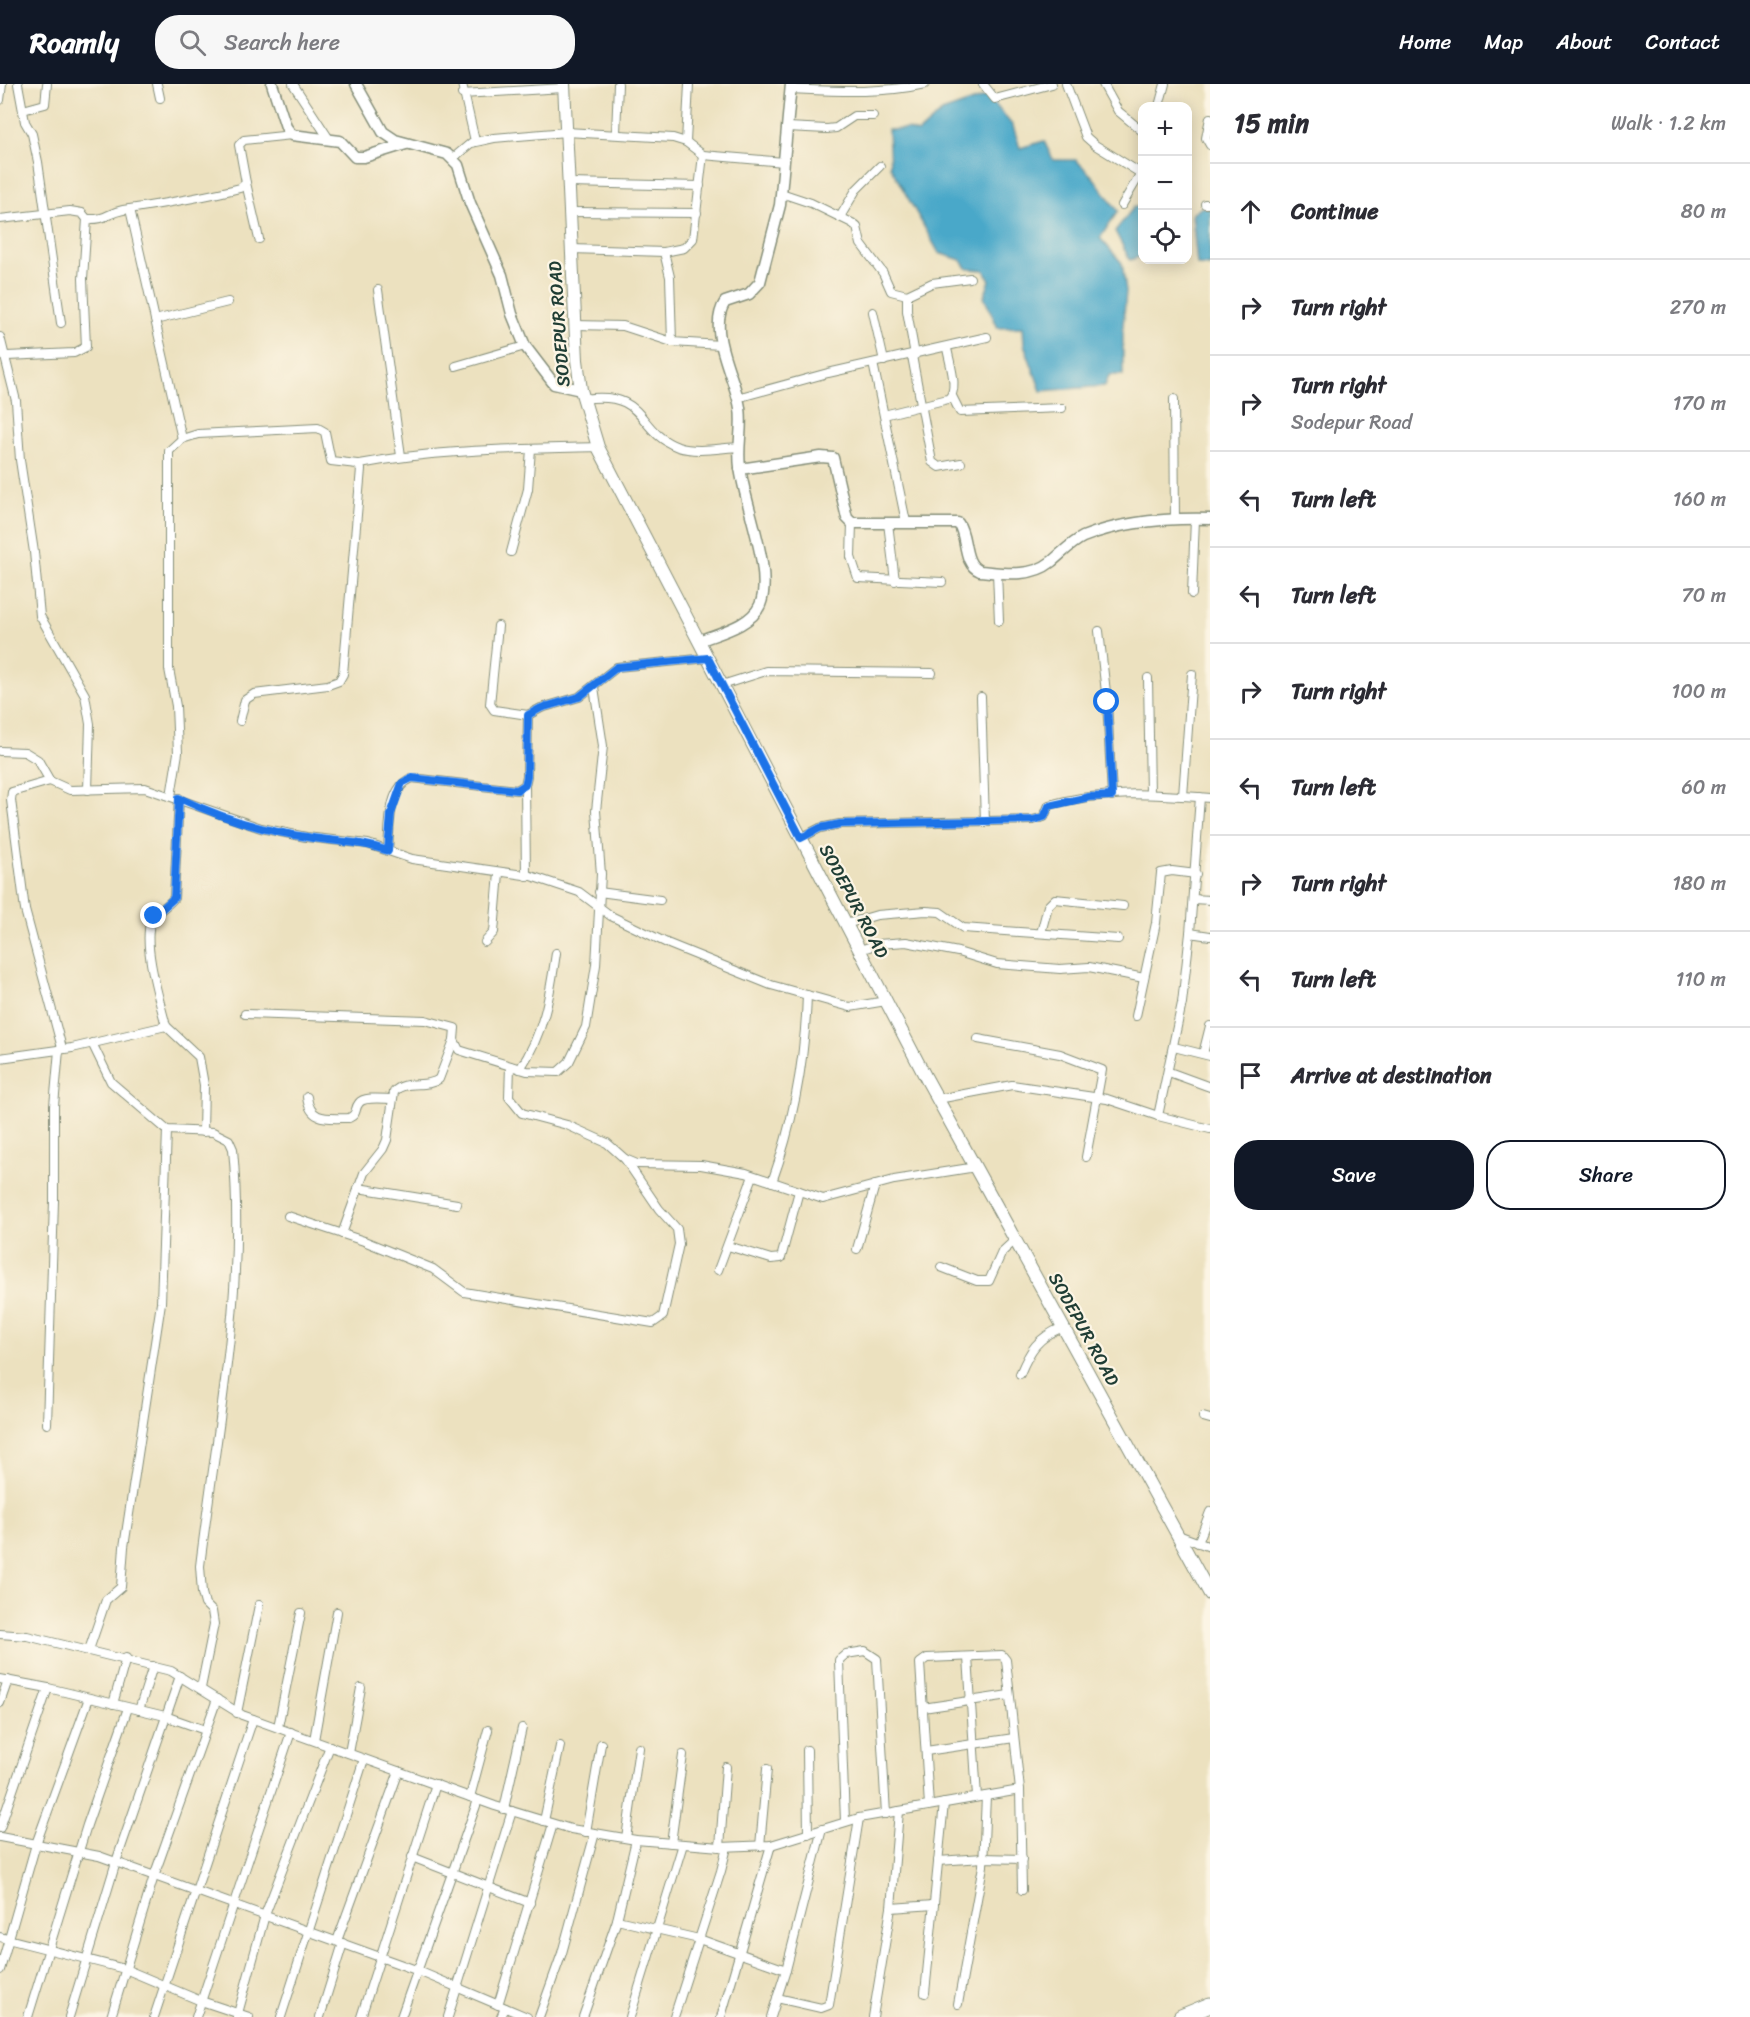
<!DOCTYPE html>
<meta charset="utf-8">
<style>
body{margin:0;font-family:Sriracha,sans-serif;background:#f7f7f7;color:#2b2b33}
.controls{position:absolute;right:18px;top:18px;display:grid;overflow:hidden;border-radius:12px;box-shadow:0 3px 15px #0003}
.controls button{width:54px;height:54px;display:grid;place-items:center;padding:0;border:0;border-bottom:2px solid #e1e1e2;background:#fff;color:#2b2b33;font:30px sans-serif}
.stop{position:absolute;width:18px;height:18px;margin:-14px;border:4px solid #1a73e8;border-radius:50%;background:#fff}
.stop.end{background:#1a73e8;border-color:#fff;box-shadow:0 2px 6px #0008}
.list{margin:0;padding:0;list-style:none}
h2{display:flex;justify-content:space-between;align-items:center;height:78px;margin:0;padding:0 24px;font-size:26px}
h2 small{font-size:20px;font-weight:400;color:#7c7c81}
.list li{display:grid;grid-template-columns:39px 1fr auto;gap:18px;align-items:center;box-sizing:border-box;height:96px;padding:0 24px;border-top:2px solid #e1e1e2}
.list b{display:block;font-size:22px;white-space:nowrap}
.list p{margin:0;font-size:20px;white-space:nowrap;color:#7c7c81}
.list em{font-size:20px;font-style:normal;color:#7c7c81}
.actions{display:flex;gap:12px;padding:18px 24px}
.actions a{flex:1;padding:14px 0;border:2px solid #111827;border-radius:24px;text-align:center;font-size:21px;color:#111827}
.actions .main{background:#111827;color:#fff}
.icon{flex:none;width:33px;height:33px;fill:none;stroke:currentColor;stroke-width:2;stroke-linecap:round;stroke-linejoin:round}
.map{position:relative;flex:none;width:1210px;height:1933px;overflow:hidden}
header{display:flex;align-items:center;gap:36px;box-sizing:border-box;height:84px;padding:0 30px;background:#111827;color:#fff}
header strong{font-size:28px}
nav{display:flex;gap:33px;margin-inline-start:auto;font-size:21px}
.search{width:420px;height:54px;background:#f7f7f7;display:flex;align-items:center;gap:15px;box-sizing:border-box;padding:0 21px;border-radius:24px;color:#7c7c81;font-size:22px}
main{display:flex}
aside{flex:1;background:#fff}
.map>svg:first-child{display:block}
</style>
<header>
<strong>Roamly</strong>
<div class="search"><svg class="icon" aria-label="search" viewBox="0 0 24 24"><circle cx="10" cy="10" r="6"/><path d="M15 15l6 6"/></svg>Search here</div>
<nav><a>Home</a><a>Map</a><a>About</a><a>Contact</a></nav>
</header>
<main>
<div class="map">
<svg width="1210" height="1933" viewBox="0 0 1210 1933">
<rect width="100%" height="100%" fill="#fcf5e5"/>
<filter id="ink" filterUnits="userSpaceOnUse"><feTurbulence type="fractalNoise" baseFrequency=".0167" numOctaves="2"/><feDisplacementMap in="SourceGraphic" scale="12" xChannelSelector="R" yChannelSelector="G"/><feConvolveMatrix kernelMatrix="1 2 1 2 8 2 1 2 1" color-interpolation-filters="sRGB"/></filter>
<filter id="wash" filterUnits="userSpaceOnUse"><feTurbulence type="fractalNoise" baseFrequency=".008" numOctaves="4" result="noise"/><feDisplacementMap in="SourceGraphic" scale="24" xChannelSelector="R" yChannelSelector="G"/><feGaussianBlur stdDeviation="1.35" result="paint"/><feColorMatrix in="noise" values="0 0 0 0 0 0 0 0 0 0 0 0 0 0 0 0 0 1.4 0 .05"/><feComposite in="paint" operator="in"/></filter>
<g filter="url(#wash)">
<rect width="100%" height="100%" fill="#ece1bf"/>
<g fill="#4aa8c9" stroke="#34727e" stroke-width="1.5">
<path d="M 988,12 L 1013,42 L 1020,64 L 1044,57 L 1053,76 L 1076,76 L 1093,93 L 1118,127 L 1100,154 L 1122,179 L 1126,207 L 1123,242 L 1123,291 L 1109,291 L 1105,302 L 1041,307 L 1024,260 L 1023,243 L 998,244 L 984,213 L 990,196 L 984,186 L 968,185 L 961,176 L 939,169 L 890,82 L 888,46 L 907,45 L 918,49 L 942,28 Z"/>
<path d="M 1134,123 L 1142,123 L 1142,172 L 1130,176 L 1115,147 Z"/>
<path d="M 1202,123 L 1210,124 L 1210,182 L 1197,181 L 1192,130 Z"/>
</g>
</g>
<g filter="url(#ink)">
<g fill="none" stroke-linecap="round" stroke-linejoin="round">
<g stroke="#868f7a" stroke-width="10">
<g id="street">
<path d="M 18,0 L 25,38 L 32,50 L 38,78 L 61,239"/>
<path d="M 157,0 L 160,14"/>
<path d="M 293,0 L 329,55"/>
<path d="M 462,0 L 475,57"/>
<path d="M 983,0 L 995,15 L 1052,0"/>
<path d="M 1066,0 L 1086,53 L 1095,61 L 1142,90"/>
<path d="M 1103,0 L 1118,27 L 1142,47"/>
<path d="M 790,5 C 836,7 880,10 925,0"/>
<path d="M 462,10 L 564,4"/>
<path d="M 0,16 L 2,0"/>
<path d="M 1159,22 L 1165,0"/>
<path d="M 23,26 L 45,20 L 47,0"/>
<path d="M 1210,34 L 1206,54 L 1210,61"/>
<path d="M 787,43 L 827,45 L 836,44 L 854,32 L 873,32"/>
<path d="M 616,49 L 618,0"/>
<path d="M 686,58 L 689,0"/>
<path d="M 452,75 L 471,59 L 494,54 L 566,48 L 673,54 L 686,58 L 703,71 L 784,78"/>
<path d="M 246,99 L 259,155"/>
<path d="M 569,99 L 700,102"/>
<path d="M 781,109 L 811,119 L 852,139 L 857,143 L 861,160 L 883,189 L 891,207 L 907,211"/>
<path d="M 1205,120 L 1210,120"/>
<path d="M 1122,121 L 1142,87"/>
<path d="M 130,125 L 182,355"/>
<path d="M 570,128 L 697,129"/>
<path d="M 840,133 L 856,106 L 880,82"/>
<path d="M 0,135 L 70,127 L 82,129 L 87,135 C 107,136 107,129 123,126 C 162,120 201,114 240,104 L 246,99 L 239,61 L 244,56 L 292,51"/>
<path d="M 572,165 L 664,168 L 670,193 L 672,258 L 721,261"/>
<path d="M 664,168 L 684,164 L 693,155 L 703,71"/>
<path d="M 378,206 L 401,372"/>
<path d="M 873,228 L 884,277"/>
<path d="M 155,236 L 228,218"/>
<path d="M 575,241 L 623,242 L 672,258"/>
<path d="M 0,253 L 16,317 L 20,376 L 34,468 L 40,532 L 85,611 L 90,640 L 88,706"/>
<path d="M 915,271 L 907,227 L 907,211 L 932,199 L 970,194"/>
<path d="M 7,272 L 74,269 L 86,263 L 83,195 L 87,135"/>
<path d="M 912,272 L 932,378 L 939,383 L 961,379"/>
<path d="M 873,279 L 906,438"/>
<path d="M 456,282 L 525,262"/>
<path d="M 952,312 L 960,328 L 1062,324"/>
<path d="M 737,314 L 828,289 L 987,253"/>
<path d="M 584,315 C 648,306 635,347 678,363 C 696,369 720,364 739,363"/>
<path d="M 1174,315 L 1175,436"/>
<path d="M 884,331 L 948,315 C 960,306 949,278 947,264"/>
<path d="M 360,380 C 438,365 518,365 598,363"/>
<path d="M 852,439 L 851,473 L 858,494 L 942,498"/>
<path d="M 888,439 L 895,497"/>
<path d="M 511,468 L 528,405 L 531,365"/>
<path d="M 997,488 L 999,537"/>
<path d="M 1192,510 L 1195,435"/>
<path d="M 498,542 L 490,620 L 494,626 L 528,631"/>
<path d="M 1099,547 L 1107,617 L 1112,712"/>
<path d="M 1148,594 L 1150,710"/>
<path d="M 722,601 L 766,587 L 932,589"/>
<path d="M 981,613 L 985,738"/>
<path d="M 0,667 L 25,668 L 38,676 L 50,697 L 70,706 L 145,704 L 261,744 L 306,753 L 368,760 L 412,775 L 531,792 L 579,808 L 611,832 L 669,860 L 771,901 L 850,923 L 886,917"/>
<path d="M 50,697 L 12,708 L 11,716 L 25,826 L 62,964"/>
<path d="M 525,701 L 526,792"/>
<path d="M 171,712 L 178,669 L 176,622 L 169,585 L 169,367 L 182,355 L 198,350 L 318,344 L 325,348 L 331,377 L 357,380 L 361,385 L 343,590 L 339,597 L 328,601 L 254,610 L 245,616 L 240,637"/>
<path d="M 1183,712 L 1192,590"/>
<path d="M 801,754 L 820,744 L 840,740 L 1033,736 L 1044,733 L 1049,721 C 1101,706 1156,710 1210,714"/>
<path d="M 388,767 C 390,743 387,704 412,694 L 517,706 L 525,701 L 527,692 L 528,631 L 541,624 L 579,613 L 617,583 L 708,574"/>
<path d="M 599,808 L 660,816"/>
<path d="M 1193,815 L 1210,816"/>
<path d="M 846,840 L 877,831 L 926,827 L 940,828 L 963,844 L 1118,855"/>
<path d="M 1041,849 L 1048,822 L 1055,815 L 1123,822"/>
<path d="M 1190,849 L 1200,713"/>
<path d="M 1210,852 L 1190,849 L 1182,919 L 1158,1032 L 1210,1045"/>
<path d="M 485,858 L 494,848 L 499,789"/>
<path d="M 860,866 L 878,860 L 906,858 L 958,868 L 997,880 L 1060,885 L 1089,883 L 1144,894"/>
<path d="M 245,930 L 425,936 L 455,944 L 454,956 L 459,966 L 527,987 L 558,988 L 569,978 L 586,943 L 596,881 L 601,790 L 596,727 L 603,662 L 594,603"/>
<path d="M 1136,932 L 1156,839 L 1161,789 L 1172,787 L 1196,790"/>
<path d="M 166,942 L 199,973 L 204,1001 L 203,1048"/>
<path d="M 978,955 L 1060,970 L 1102,986 L 1086,1073"/>
<path d="M 92,959 L 111,998 L 167,1046 L 213,1048 L 229,1056 L 233,1065 C 246,1208 217,1342 200,1482 L 202,1509 L 205,1520 L 212,1527 L 214,1540 L 201,1604"/>
<path d="M 1174,963 L 1210,972"/>
<path d="M 1203,970 L 1210,942"/>
<path d="M 0,974 L 72,964 L 166,942 C 160,918 142,860 151,837 C 155,828 167,823 174,814 L 179,714"/>
<path d="M 510,982 L 509,1013 L 522,1029 L 567,1041 L 607,1059 L 625,1075 L 637,1080 L 701,1081 L 746,1089 L 823,1115 L 894,1096 L 976,1083"/>
<path d="M 520,985 C 544,949 550,911 556,869"/>
<path d="M 1169,988 L 1210,1003"/>
<path d="M 307,1013 C 310,1038 327,1034 349,1034 C 358,1030 354,1025 359,1019 C 364,1012 384,1015 392,1015"/>
<path d="M 938,1015 L 1012,1001 L 1107,1015 L 1158,1032"/>
<path d="M 772,1098 C 794,1037 805,975 807,911"/>
<path d="M 358,1104 L 457,1120"/>
<path d="M 288,1132 L 364,1157 L 433,1185 L 464,1208 L 653,1239 L 663,1232 L 679,1160 L 677,1145 L 659,1125 L 625,1075"/>
<path d="M 342,1150 L 364,1089 L 383,1065 L 387,1056 L 394,1008 C 405,995 426,1005 439,995 L 454,956"/>
<path d="M 728,1162 L 771,1175 L 781,1174 L 799,1107"/>
<path d="M 857,1165 L 875,1101"/>
<path d="M 941,1183 L 977,1197 L 989,1197 L 1002,1168 L 1015,1156"/>
<path d="M 718,1186 L 753,1092"/>
<path d="M 1020,1290 C 1030,1266 1037,1254 1063,1243"/>
<path d="M 1203,1333 L 1210,1335"/>
<path d="M 47,1340 L 54,1117 L 54,1022 L 59,966"/>
<path d="M 1178,1451 L 1210,1463"/>
<path d="M 1198,1459 L 1210,1428"/>
<path d="M 0,1550 L 27,1552 L 171,1587 L 242,1631 L 495,1722 L 571,1745 L 636,1756 L 720,1763 L 771,1761 L 859,1734 L 1020,1706 L 1006,1576 L 1002,1571 L 927,1574 L 920,1579 L 929,1722"/>
<path d="M 89,1566 L 106,1516 L 121,1503 L 124,1463 L 161,1219 L 167,1046"/>
<path d="M 968,1573 L 977,1713"/>
<path d="M 0,1595 L 48,1604 L 165,1632 L 205,1646"/>
<path d="M 0,1619 L 8,1596"/>
<path d="M 113,1620 L 126,1574"/>
<path d="M 923,1624 L 1009,1611"/>
<path d="M 139,1626 L 153,1582"/>
<path d="M 237,1629 L 259,1521"/>
<path d="M 278,1643 L 301,1529"/>
<path d="M 314,1656 L 337,1528"/>
<path d="M 807,1666 L 808,1750"/>
<path d="M 926,1667 L 1014,1654"/>
<path d="M 349,1669 L 361,1604"/>
<path d="M 1020,1706 L 1022,1806"/>
<path d="M 470,1713 L 488,1646"/>
<path d="M 504,1725 L 522,1644"/>
<path d="M 544,1737 L 560,1662"/>
<path d="M 845,1737 L 839,1576 L 846,1570 L 865,1567 L 877,1575 L 886,1730"/>
<path d="M 0,1744 L 48,1604"/>
<path d="M 586,1748 L 601,1660"/>
<path d="M 0,1753 L 99,1772 L 416,1886 L 527,1933"/>
<path d="M 626,1754 L 639,1664"/>
<path d="M 671,1759 L 683,1671"/>
<path d="M 760,1762 L 767,1685"/>
<path d="M 720,1763 L 726,1683"/>
<path d="M 412,1773 L 530,1819"/>
<path d="M 938,1777 L 983,1774 L 1022,1775"/>
<path d="M 891,1824 L 934,1821"/>
<path d="M 617,1836 L 699,1855 L 786,1886"/>
<path d="M 0,1853 L 125,1885 L 201,1917 L 249,1933"/>
<path d="M 337,1857 L 399,1687"/>
<path d="M 0,1886 L 36,1760 L 89,1614"/>
<path d="M 925,1909 L 944,1719"/>
<path d="M 777,1914 L 821,1924 L 829,1921 L 859,1734"/>
<path d="M 958,1920 L 983,1782 L 986,1712"/>
<path d="M 498,1921 L 553,1740"/>
<path d="M 28,1933 L 87,1741 L 128,1624"/>
<path d="M 69,1933 L 116,1778 L 180,1592"/>
<path d="M 111,1933 L 154,1792 L 217,1615"/>
<path d="M 154,1933 L 253,1635"/>
<path d="M 196,1933 L 291,1648"/>
<path d="M 237,1933 L 265,1831 L 330,1662"/>
<path d="M 281,1933 L 364,1675"/>
<path d="M 320,1933 L 343,1859"/>
<path d="M 361,1933 L 436,1700"/>
<path d="M 401,1933 L 478,1716"/>
<path d="M 448,1933 L 512,1727"/>
<path d="M 501,1933 L 505,1924"/>
<path d="M 539,1933 L 562,1869 L 595,1749"/>
<path d="M 583,1933 L 617,1836 L 636,1756"/>
<path d="M 630,1933 L 683,1760"/>
<path d="M 674,1933 L 721,1787 L 727,1763"/>
<path d="M 721,1933 L 771,1761"/>
<path d="M 771,1933 L 786,1886 L 822,1745"/>
<path d="M 873,1933 L 891,1824 L 899,1727"/>
</g>
</g>
<g stroke="#868f7a" stroke-width="13">
<g id="secondary">
<path d="M 272,0 L 286,43 L 292,51 L 340,57 L 355,73 L 364,73 L 406,60"/>
<path d="M 356,0 L 383,48 L 395,56 L 447,70 L 458,81 L 470,119 L 502,191 L 512,230 L 525,262 L 554,300 L 581,306"/>
<path d="M 740,385 L 821,373 L 833,374 L 847,434 L 852,439 L 958,439 C 968,452 962,480 980,487 C 1003,489 1031,494 1051,478 C 1061,470 1071,459 1083,453 C 1121,438 1170,434 1210,435"/>
<path d="M 699,557 C 718,549 751,542 760,521 C 774,488 744,419 740,383 C 737,363 743,344 740,324 C 736,295 706,247 725,218 L 749,210 L 760,198 L 780,121 L 791,0"/>
</g>
</g>
<g stroke="#868f7a" stroke-width="14">
<path id="primary" d="M 564,0 L 577,276 L 581,306 L 598,363 L 926,994 L 1210,1510"/>
</g>
<g stroke="#868f7a" stroke-width="17">
<path id="highway" d="M 1181,1933 L 1210,1921"/>
</g>
<use href="#street" stroke="#fff" stroke-width="8"/>
<use href="#secondary" stroke="#fff" stroke-width="10"/>
<use href="#primary" stroke="#fff" stroke-width="12"/>
<use href="#highway" stroke="#fff" stroke-width="15"/>
</g>
</g>
<g fill="none" stroke-linecap="round" stroke-linejoin="round" filter="url(#ink)">
<path stroke="#1a73e8" stroke-width="8" d="M 154,832 L 174,814 L 179,714 C 219,733 263,747 307,753 C 334,758 361,757 388,767 L 391,730 L 402,699 L 412,694 L 517,706 L 525,701 L 527,692 L 528,631 L 541,624 L 579,613 L 617,583 L 708,574 L 801,754 L 820,744 L 840,740 L 1033,736 L 1044,733 L 1049,722 L 1089,713 L 1112,712 L 1107,618"/>
</g>
<g text-anchor="middle" stroke-width="4.5" stroke-linejoin="round" paint-order="stroke">
<g font-size="18" fill="#1f3d34" stroke="#fcf5e5">
<text transform="translate(559 240) rotate(-94)" y="6">SODEPUR ROAD</text>
<text transform="translate(854 817) rotate(62)" y="6">SODEPUR ROAD</text>
<text transform="translate(1084 1245) rotate(61)" y="6">SODEPUR ROAD</text>
</g>
</g>
</svg>
<div class="controls">
<button>+</button>
<button>−</button>
<button><svg class="icon" aria-label="locate" viewBox="0 0 24 24"><circle cx="12" cy="12" r="6"/><path d="M12 2v4M12 18v4M2 12h4M18 12h4"/></svg></button>
</div>
<div class="stop" style="left:1107px;top:618px"></div>
<div class="stop end" style="left:154px;top:832px"></div>
</div>
<aside>
<h2>15 min<small>Walk · 1.2 km</small></h2>
<ul class="list">
<li><svg class="icon" aria-label="ahead" viewBox="0 0 24 24"><path d="M12 20V5M6 11l6-6 6 6"/></svg><div><b>Continue</b></div><em>80 m</em></li>
<li><svg class="icon" aria-label="right" viewBox="0 0 24 24"><path d="M7 20v-9h11M14 6l5 5-5 5"/></svg><div><b>Turn right</b></div><em>270 m</em></li>
<li><svg class="icon" aria-label="right" viewBox="0 0 24 24"><path d="M7 20v-9h11M14 6l5 5-5 5"/></svg><div><b>Turn right</b><p>Sodepur Road</p></div><em>170 m</em></li>
<li><svg class="icon" aria-label="left" viewBox="0 0 24 24"><path d="M17 20v-9H6M10 6l-5 5 5 5"/></svg><div><b>Turn left</b></div><em>160 m</em></li>
<li><svg class="icon" aria-label="left" viewBox="0 0 24 24"><path d="M17 20v-9H6M10 6l-5 5 5 5"/></svg><div><b>Turn left</b></div><em>70 m</em></li>
<li><svg class="icon" aria-label="right" viewBox="0 0 24 24"><path d="M7 20v-9h11M14 6l5 5-5 5"/></svg><div><b>Turn right</b></div><em>100 m</em></li>
<li><svg class="icon" aria-label="left" viewBox="0 0 24 24"><path d="M17 20v-9H6M10 6l-5 5 5 5"/></svg><div><b>Turn left</b></div><em>60 m</em></li>
<li><svg class="icon" aria-label="right" viewBox="0 0 24 24"><path d="M7 20v-9h11M14 6l5 5-5 5"/></svg><div><b>Turn right</b></div><em>180 m</em></li>
<li><svg class="icon" aria-label="left" viewBox="0 0 24 24"><path d="M17 20v-9H6M10 6l-5 5 5 5"/></svg><div><b>Turn left</b></div><em>110 m</em></li>
<li><svg class="icon" aria-label="arrive" viewBox="0 0 24 24"><path d="M6 21V4h12l-3 4 3 4H6"/></svg><div><b>Arrive at destination</b></div></li>
</ul>
<div class="actions"><a class="main">Save</a><a>Share</a></div>
</aside>
</main>
